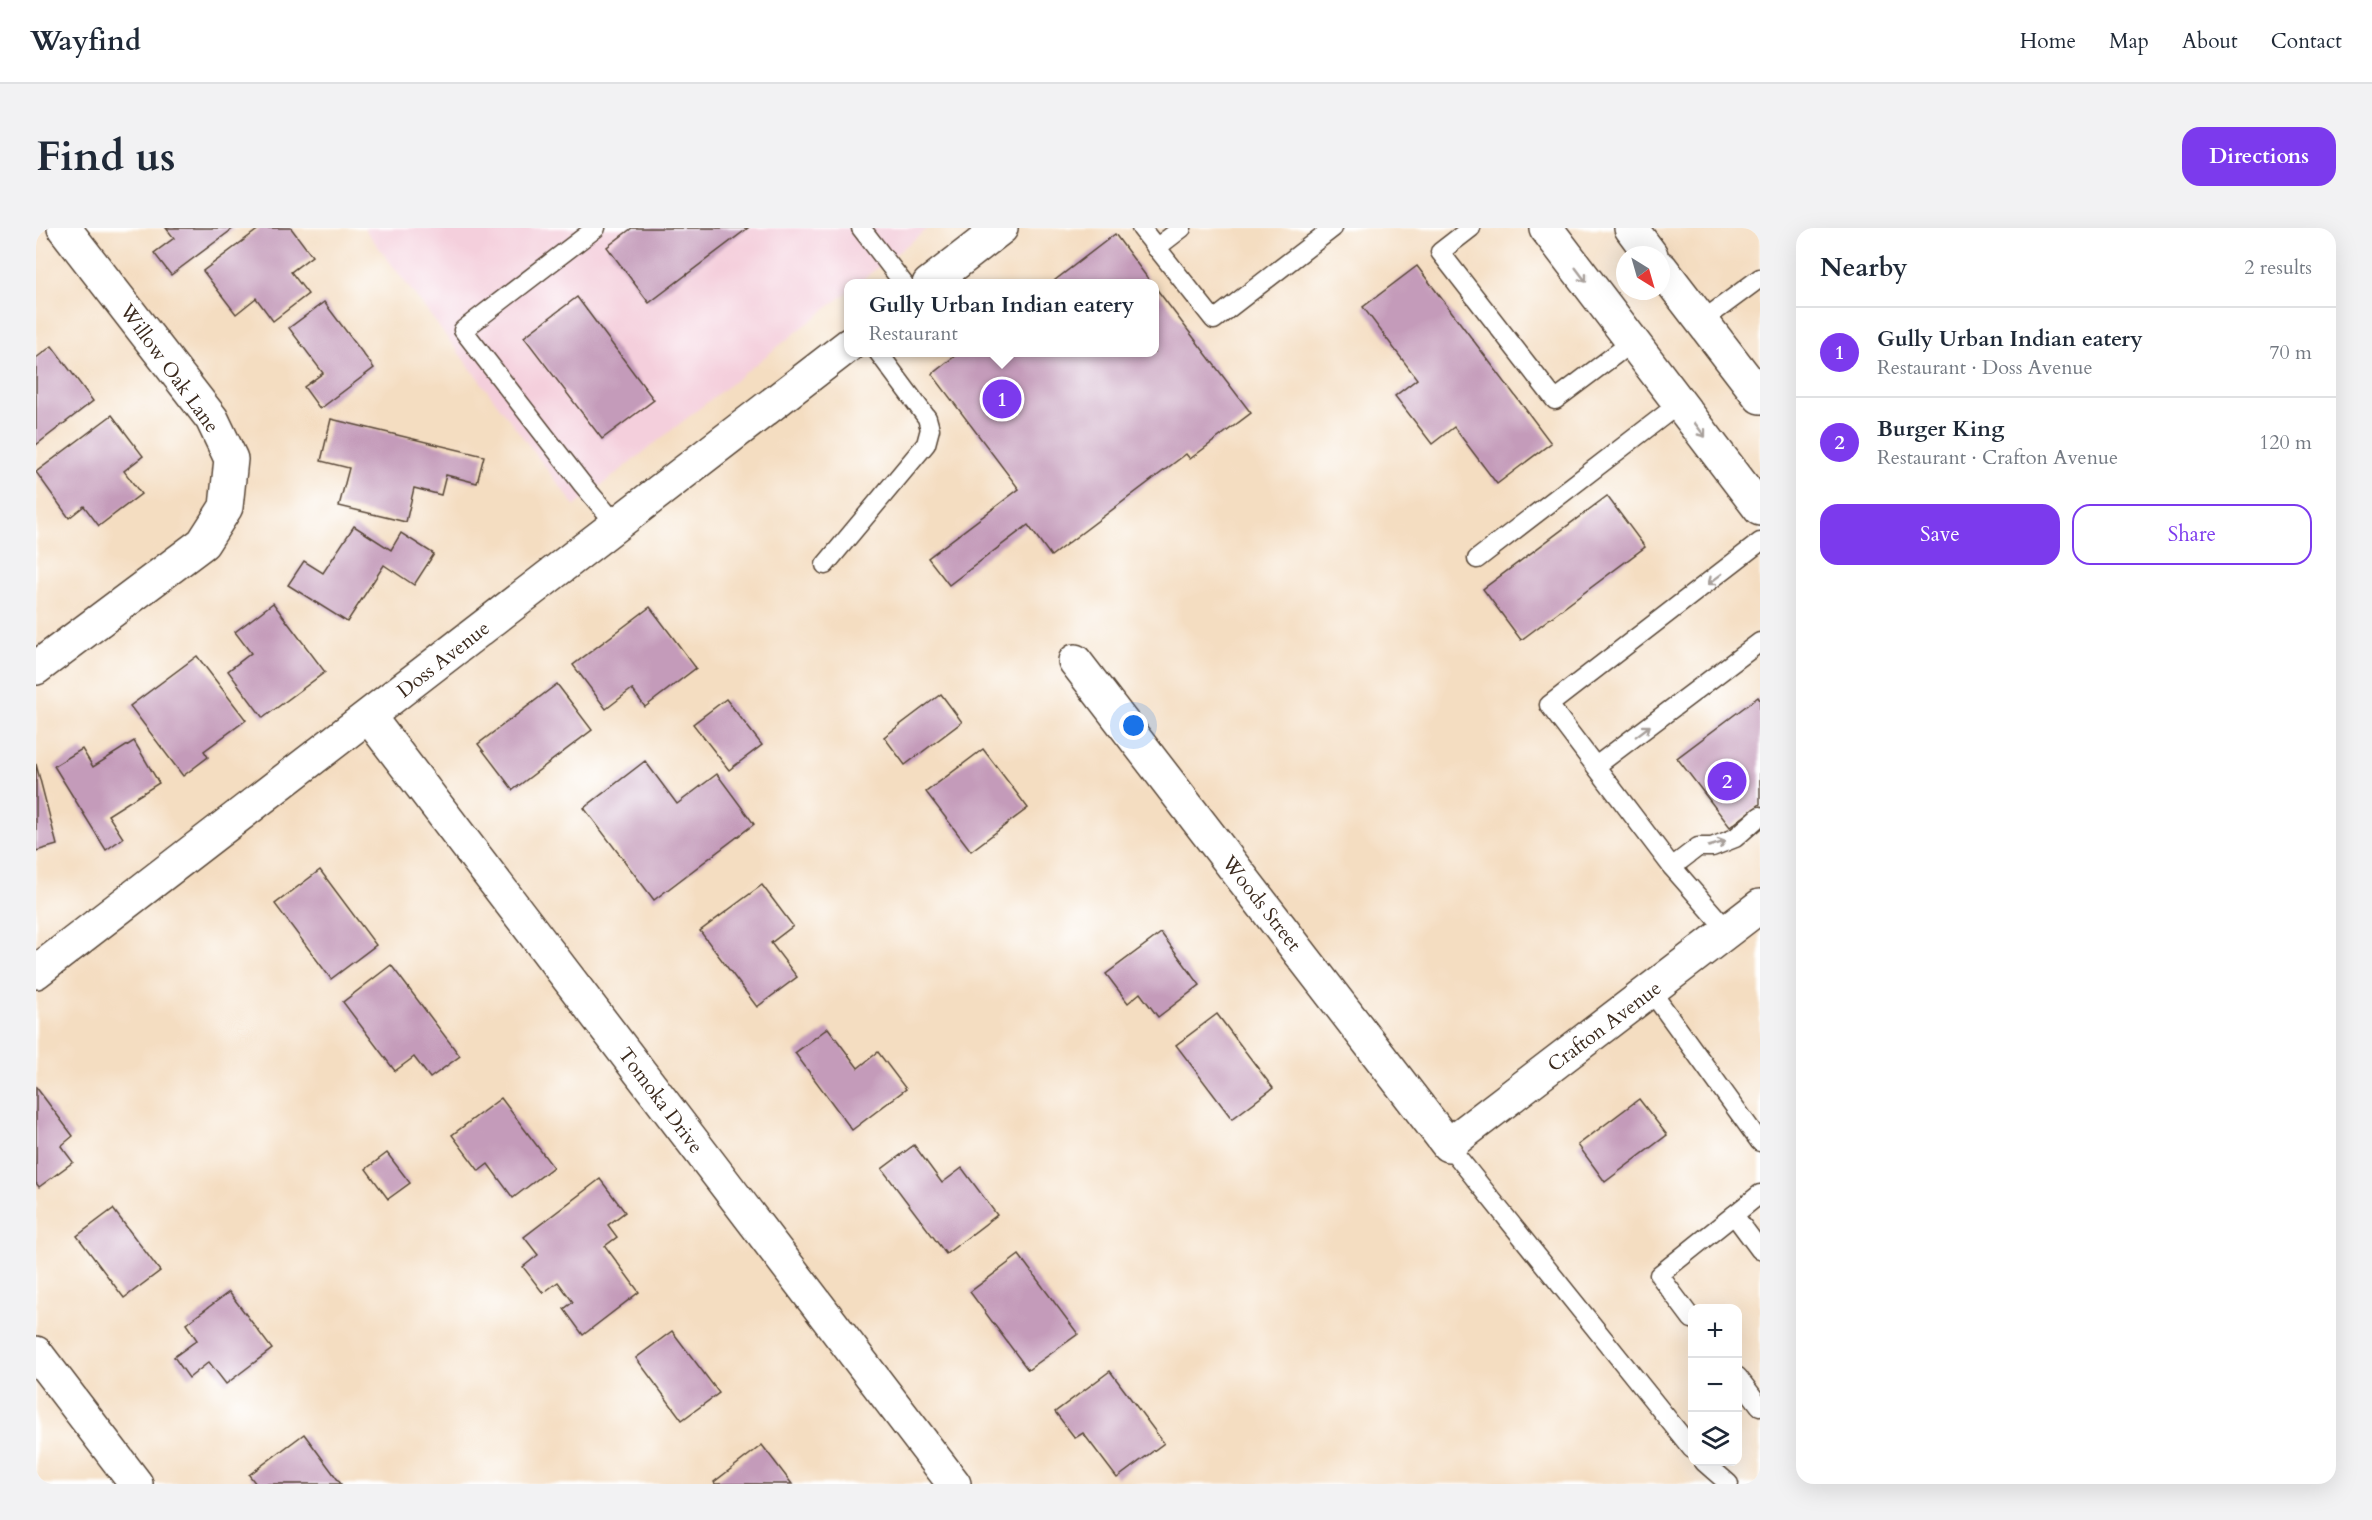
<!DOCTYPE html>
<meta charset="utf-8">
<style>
body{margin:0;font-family:Cardo,serif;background:#f2f2f3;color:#1f2937}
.controls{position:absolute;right:18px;bottom:18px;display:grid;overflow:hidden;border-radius:12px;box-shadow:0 6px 24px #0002}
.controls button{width:54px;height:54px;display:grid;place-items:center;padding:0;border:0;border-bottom:2px solid #e0e1e3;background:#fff;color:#1f2937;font:30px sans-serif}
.compass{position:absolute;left:1580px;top:18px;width:54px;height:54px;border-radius:50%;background:#fff;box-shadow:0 6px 24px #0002;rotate:143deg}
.you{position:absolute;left:1098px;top:498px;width:21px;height:21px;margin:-15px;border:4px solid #fff;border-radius:50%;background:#1a73e8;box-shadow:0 0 0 9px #1a73e833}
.badge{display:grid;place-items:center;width:39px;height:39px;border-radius:50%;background:#7c3aed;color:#fff;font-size:20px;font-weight:700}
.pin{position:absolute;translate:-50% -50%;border:3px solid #fff;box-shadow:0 2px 6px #0006}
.popup{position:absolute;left:808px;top:51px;width:315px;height:78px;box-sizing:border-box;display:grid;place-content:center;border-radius:12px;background:#fff;filter:drop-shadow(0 2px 4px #0005);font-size:20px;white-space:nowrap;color:#747a83}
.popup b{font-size:22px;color:#1f2937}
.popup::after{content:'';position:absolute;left:50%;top:100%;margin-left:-12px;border:12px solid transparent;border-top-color:#fff}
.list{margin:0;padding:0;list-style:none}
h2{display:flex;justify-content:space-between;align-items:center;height:78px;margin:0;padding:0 24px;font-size:26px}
h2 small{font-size:20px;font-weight:400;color:#747a83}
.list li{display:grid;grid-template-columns:39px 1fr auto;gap:18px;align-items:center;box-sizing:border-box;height:90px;padding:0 24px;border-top:2px solid #e0e1e3}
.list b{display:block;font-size:22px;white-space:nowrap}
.list p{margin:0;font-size:20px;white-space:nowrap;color:#747a83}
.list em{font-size:20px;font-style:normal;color:#747a83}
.actions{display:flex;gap:12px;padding:18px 24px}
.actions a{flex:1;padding:14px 0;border:2px solid #7c3aed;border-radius:18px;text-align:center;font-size:21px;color:#7c3aed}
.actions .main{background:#7c3aed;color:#fff}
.icon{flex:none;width:33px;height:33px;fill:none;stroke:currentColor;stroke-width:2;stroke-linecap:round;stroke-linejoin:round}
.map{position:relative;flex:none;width:1724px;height:1256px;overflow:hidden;border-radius:18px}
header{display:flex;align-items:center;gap:36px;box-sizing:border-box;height:84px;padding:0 30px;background:#fff;border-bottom:2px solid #e0e1e3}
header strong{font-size:28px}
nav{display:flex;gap:33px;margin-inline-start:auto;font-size:21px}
.intro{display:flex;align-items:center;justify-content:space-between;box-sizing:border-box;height:144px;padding:0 36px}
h1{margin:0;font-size:42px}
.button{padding:15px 27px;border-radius:18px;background:#7c3aed;color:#fff;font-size:21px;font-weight:700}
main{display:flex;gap:36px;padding:0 36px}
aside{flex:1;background:#fff;border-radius:18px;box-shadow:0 6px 24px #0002}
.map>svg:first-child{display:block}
</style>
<header>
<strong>Wayfind</strong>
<nav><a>Home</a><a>Map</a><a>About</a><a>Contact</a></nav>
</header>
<div class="intro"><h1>Find us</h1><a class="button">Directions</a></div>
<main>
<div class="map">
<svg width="1724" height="1256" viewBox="0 0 1724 1256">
<rect width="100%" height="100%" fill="#fff"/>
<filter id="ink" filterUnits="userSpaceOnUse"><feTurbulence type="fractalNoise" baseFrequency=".0167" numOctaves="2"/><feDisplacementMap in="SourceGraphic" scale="12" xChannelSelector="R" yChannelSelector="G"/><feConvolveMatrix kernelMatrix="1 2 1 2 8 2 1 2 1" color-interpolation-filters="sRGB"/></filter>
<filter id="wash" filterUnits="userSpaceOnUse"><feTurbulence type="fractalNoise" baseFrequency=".008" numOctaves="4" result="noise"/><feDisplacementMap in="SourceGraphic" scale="24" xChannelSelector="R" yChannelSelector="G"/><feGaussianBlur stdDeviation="1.35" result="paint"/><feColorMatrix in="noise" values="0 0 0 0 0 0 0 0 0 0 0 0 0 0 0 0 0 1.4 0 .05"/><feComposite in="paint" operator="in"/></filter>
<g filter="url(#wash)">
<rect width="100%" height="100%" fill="#f4ddc1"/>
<path fill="#f4cfdc" d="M 328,0 L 893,0 L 822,55 L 813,56 L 813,63 L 539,278 Z"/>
<g id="blocks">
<g fill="#c49bba">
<path d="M 130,0 L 198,0 L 135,47 L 118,25 L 138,10 Z"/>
<path d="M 224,0 L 255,0 L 276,28 L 255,44 L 272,66 L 237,93 L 220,70 L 200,86 L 167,43 Z"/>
<path d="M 596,0 L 712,0 L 613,75 L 571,19 Z"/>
<path d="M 1079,6 L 1116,56 L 1014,56 Z"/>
<path d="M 1381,38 L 1515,215 L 1461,256 L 1418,199 L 1396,216 L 1359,168 L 1381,151 L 1327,79 Z"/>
<path d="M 1119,59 L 1215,185 L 1154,231 L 1150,226 L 1015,328 L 992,297 L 913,357 L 892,330 L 983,261 L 896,146 L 924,124 L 1119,124 Z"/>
<path d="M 541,69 L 618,172 L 566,211 L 488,109 Z"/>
<path d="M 288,74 L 338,140 L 284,181 L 268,159 L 287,145 L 253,100 Z"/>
<path d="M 16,118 L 57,173 L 0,217 L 0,130 Z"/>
<path d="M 76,187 L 107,228 L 88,243 L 105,266 L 63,298 L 48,278 L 33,290 L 0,244 Z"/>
<path d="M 295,191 L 448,228 L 441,255 L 410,247 L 405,267 L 378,260 L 370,294 L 303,278 L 313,240 L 285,233 Z"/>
<path d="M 1571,268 L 1609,319 L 1485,412 L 1447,361 Z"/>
<path d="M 318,298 L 355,322 L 365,305 L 398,326 L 378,357 L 348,337 L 311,394 L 252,357 L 268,333 L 287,345 Z"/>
<path d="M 237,375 L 289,444 L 227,490 L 192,443 L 215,425 L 199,404 Z"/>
<path d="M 614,379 L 660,440 L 609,479 L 596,461 L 570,481 L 537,437 Z"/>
<path d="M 161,428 L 210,492 L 168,523 L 172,529 L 147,548 L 94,478 Z"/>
<path d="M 521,456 L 556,502 L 477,562 L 442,516 Z"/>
<path d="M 905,466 L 926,494 L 869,537 L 848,509 Z"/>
<path d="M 1722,469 L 1724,472 L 1724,576 L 1694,599 L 1641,530 Z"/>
<path d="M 690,471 L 726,517 L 693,542 L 657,496 Z"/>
<path d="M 98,513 L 123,555 L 72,587 L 87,610 L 70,622 L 18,538 L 46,521 L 57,539 Z"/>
<path d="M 947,521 L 992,580 L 935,623 L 890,564 Z"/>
<path d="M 609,533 L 641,576 L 681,546 L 718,596 L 618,672 L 548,580 Z"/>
<path d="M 0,536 L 21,617 L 0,623 Z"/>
<path d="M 284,642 L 340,717 L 295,751 L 239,676 Z"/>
<path d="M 726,657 L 757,698 L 735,715 L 761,749 L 721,779 L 664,703 Z"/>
<path d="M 1125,705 L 1164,757 L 1122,789 L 1104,765 L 1092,775 L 1070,746 Z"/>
<path d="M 355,737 L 424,828 L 394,850 L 378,829 L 359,843 L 307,774 Z"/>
<path d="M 1181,786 L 1237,860 L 1196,891 L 1140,817 Z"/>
<path d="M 792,800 L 822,840 L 842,824 L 870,861 L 816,902 L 759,825 Z"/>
<path d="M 0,859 L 37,908 L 25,918 L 37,934 L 3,959 L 0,955 Z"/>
<path d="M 465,870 L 517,939 L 477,970 L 452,936 L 443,943 L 416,907 Z"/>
<path d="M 1603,871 L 1631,907 L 1569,954 L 1542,917 Z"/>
<path d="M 878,917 L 906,955 L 926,940 L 961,987 L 910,1026 L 846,941 Z"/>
<path d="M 351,925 L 374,955 L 352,971 L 330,941 Z"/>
<path d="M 564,951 L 589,984 L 572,997 L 581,1009 L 569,1018 L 603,1064 L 547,1107 L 528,1081 L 537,1074 L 522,1054 L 507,1065 L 487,1039 L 502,1027 L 488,1009 Z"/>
<path d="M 77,981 L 124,1043 L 88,1070 L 41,1008 Z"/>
<path d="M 983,1027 L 1042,1106 L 992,1142 L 934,1064 Z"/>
<path d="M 193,1064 L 236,1121 L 190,1156 L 173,1134 L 153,1150 L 138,1129 L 161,1112 L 150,1096 Z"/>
<path d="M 636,1103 L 683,1165 L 646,1192 L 600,1130 Z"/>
<path d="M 1074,1143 L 1128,1215 L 1081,1250 L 1047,1205 L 1039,1210 L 1019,1184 Z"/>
<path d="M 268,1206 L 305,1256 L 220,1256 L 213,1247 Z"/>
<path d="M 726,1217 L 756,1256 L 679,1256 L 678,1254 Z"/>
</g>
</g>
</g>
<g filter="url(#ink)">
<use href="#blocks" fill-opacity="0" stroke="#574536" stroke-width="1.5"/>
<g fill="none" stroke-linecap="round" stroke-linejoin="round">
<g stroke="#574536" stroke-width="21">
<g id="lane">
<path d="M 560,0 L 427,102 L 547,257 L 581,297"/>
<path d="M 825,0 L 868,56"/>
<path d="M 1105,0 L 1178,92 L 1297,0"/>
<path d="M 1435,0 L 1404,24 L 1519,172 L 1596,114"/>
<path d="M 1120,20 L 1146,0"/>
<path d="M 1666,93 L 1724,50"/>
<path d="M 1441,331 L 1644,175"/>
<path d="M 789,337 L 890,216 L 894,201 L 891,190 L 842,124"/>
<path d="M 1560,538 L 1724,414"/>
<path d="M 1636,639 L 1662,619 L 1676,619 L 1699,610 L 1724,588"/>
<path d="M 1692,703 L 1636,639 L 1513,477 L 1724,314"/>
<path d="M 1615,763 L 1724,914"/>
<path d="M 1412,917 L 1656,1221"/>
<path d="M 1698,987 L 1724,1022"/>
<path d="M 1656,1091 L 1623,1047 L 1724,966"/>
<path d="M 1702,1149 L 1724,1178"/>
<path d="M 1668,1234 L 1693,1256"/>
</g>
</g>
<g stroke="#574536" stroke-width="36">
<g id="street">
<path d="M 893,56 L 965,0"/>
<path d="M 1039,433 L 1412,917 L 1724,678"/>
<path d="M 0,440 L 167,315 L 190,279 L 195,231 L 176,191 L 28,0"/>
<path d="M 333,489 L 918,1256"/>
<path d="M 0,744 L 813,117"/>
<path d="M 0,1125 L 100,1256"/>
</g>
</g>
<g stroke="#574536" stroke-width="36">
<g id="primary">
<path d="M 1510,0 L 1724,281"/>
<path d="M 1595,0 L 1615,27"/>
<path d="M 1625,40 L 1724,169"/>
</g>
</g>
<use href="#lane" stroke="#fff" stroke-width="18"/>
<use href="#street" stroke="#fff" stroke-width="33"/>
<use href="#primary" stroke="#fff" stroke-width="33"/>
</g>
<defs><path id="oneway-shaft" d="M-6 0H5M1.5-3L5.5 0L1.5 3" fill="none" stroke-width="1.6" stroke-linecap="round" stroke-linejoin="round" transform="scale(1.5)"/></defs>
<g stroke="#a79f9a">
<use href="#oneway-shaft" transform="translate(1545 47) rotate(53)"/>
<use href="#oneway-shaft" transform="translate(1664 202) rotate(53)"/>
<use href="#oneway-shaft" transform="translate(1679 351) rotate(143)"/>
<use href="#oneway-shaft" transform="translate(1607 503) rotate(-37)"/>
<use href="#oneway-shaft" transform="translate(1681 616) rotate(-16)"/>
</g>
</g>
<g text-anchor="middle" stroke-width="4.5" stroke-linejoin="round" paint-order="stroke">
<g font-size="20" fill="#3b2a1e" stroke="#fff">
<text transform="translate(134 140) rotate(54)" y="7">Willow Oak Lane</text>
<text transform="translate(407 431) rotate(-38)" y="7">Doss Avenue</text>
<text transform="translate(1226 675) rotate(52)" y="7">Woods Street</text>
<text transform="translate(1568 798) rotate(-37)" y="7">Crafton Avenue</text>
<text transform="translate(625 872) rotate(53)" y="7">Tomoka Drive</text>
</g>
</g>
</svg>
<div class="controls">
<button>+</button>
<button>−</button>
<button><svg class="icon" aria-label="layers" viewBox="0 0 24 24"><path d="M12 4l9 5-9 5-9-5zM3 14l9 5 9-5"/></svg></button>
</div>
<svg class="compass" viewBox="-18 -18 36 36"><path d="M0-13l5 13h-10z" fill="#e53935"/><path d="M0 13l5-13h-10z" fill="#747a83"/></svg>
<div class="you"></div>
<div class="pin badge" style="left:966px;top:171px">1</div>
<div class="popup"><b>Gully Urban Indian eatery</b>Restaurant</div>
<div class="pin badge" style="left:1691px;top:553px">2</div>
</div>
<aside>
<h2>Nearby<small>2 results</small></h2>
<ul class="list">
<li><span class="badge">1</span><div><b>Gully Urban Indian eatery</b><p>Restaurant · Doss Avenue</p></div><em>70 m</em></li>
<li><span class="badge">2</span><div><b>Burger King</b><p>Restaurant · Crafton Avenue</p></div><em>120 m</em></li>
</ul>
<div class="actions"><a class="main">Save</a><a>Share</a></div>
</aside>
</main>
